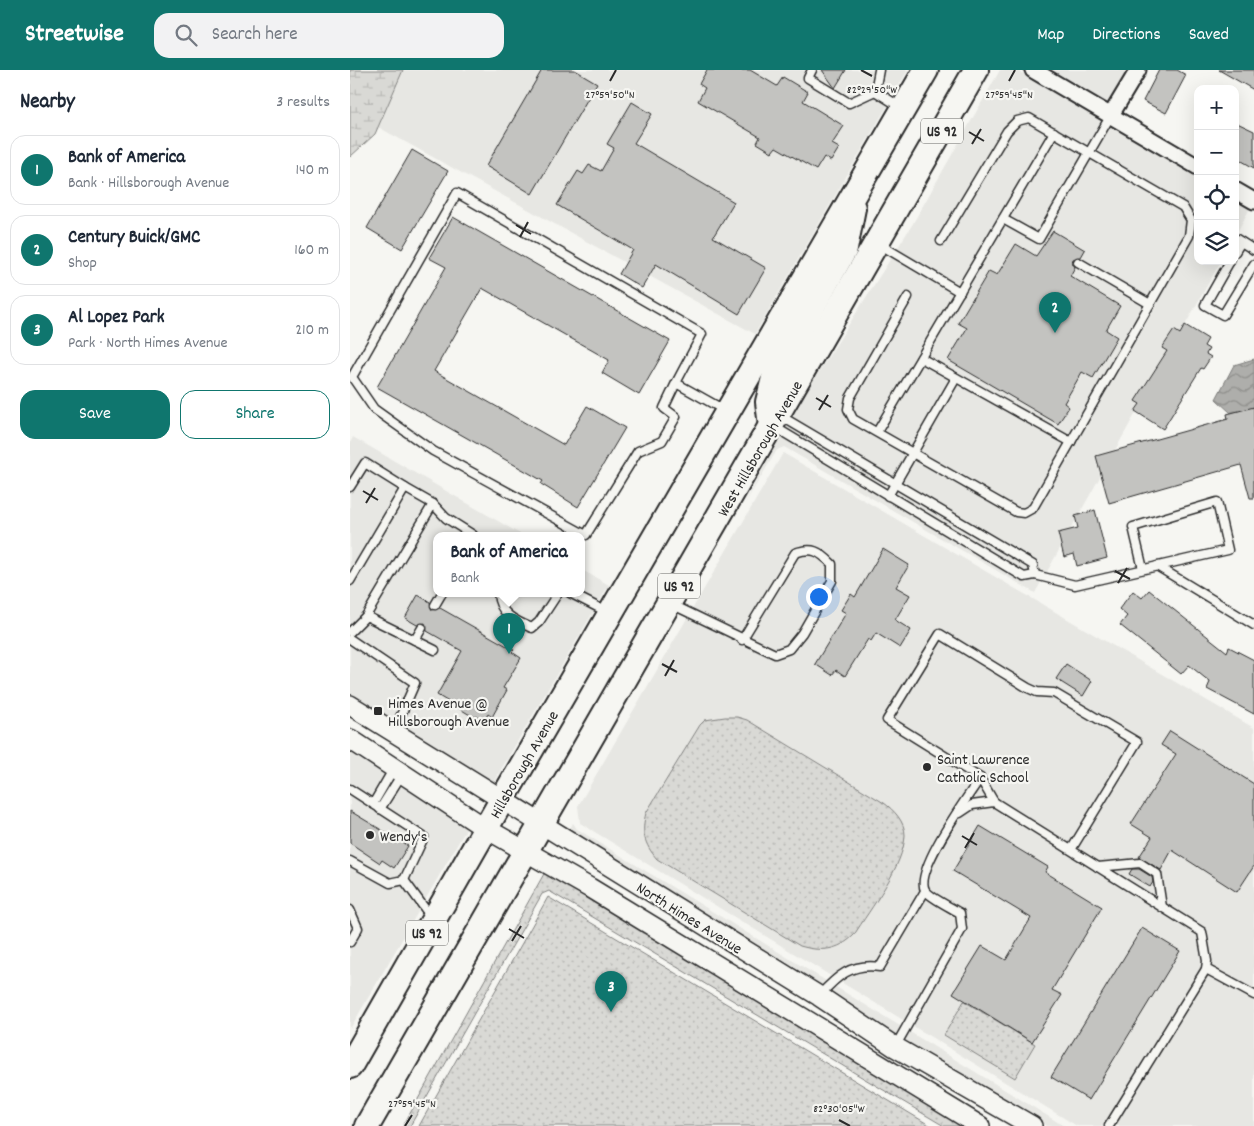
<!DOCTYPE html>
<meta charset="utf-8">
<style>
body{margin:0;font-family:Dekko,sans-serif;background:#f2f2f3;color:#1f2937}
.controls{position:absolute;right:15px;top:15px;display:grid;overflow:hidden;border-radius:10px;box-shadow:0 5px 20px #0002}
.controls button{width:45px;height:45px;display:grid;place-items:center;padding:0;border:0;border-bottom:1px solid #e0e1e3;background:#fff;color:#1f2937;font:25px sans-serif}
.you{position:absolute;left:468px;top:526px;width:18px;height:18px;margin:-12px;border:4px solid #fff;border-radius:50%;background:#1a73e8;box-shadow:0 0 0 8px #1a73e833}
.badge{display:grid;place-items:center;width:32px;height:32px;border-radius:50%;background:#0f766e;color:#fff;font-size:16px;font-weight:700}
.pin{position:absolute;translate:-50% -41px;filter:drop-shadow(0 1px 2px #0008)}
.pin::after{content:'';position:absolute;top:26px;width:18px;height:15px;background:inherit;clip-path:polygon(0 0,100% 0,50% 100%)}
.popup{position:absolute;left:83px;top:462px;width:152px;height:65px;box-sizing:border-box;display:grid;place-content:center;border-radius:10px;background:#fff;filter:drop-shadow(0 1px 4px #0005);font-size:16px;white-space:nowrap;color:#747a83}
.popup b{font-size:19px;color:#1f2937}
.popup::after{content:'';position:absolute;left:50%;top:100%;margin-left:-10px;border:10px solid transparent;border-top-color:#fff}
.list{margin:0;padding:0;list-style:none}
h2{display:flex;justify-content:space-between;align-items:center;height:65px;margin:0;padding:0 20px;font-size:21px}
h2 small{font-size:16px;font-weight:400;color:#747a83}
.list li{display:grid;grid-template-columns:32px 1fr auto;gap:15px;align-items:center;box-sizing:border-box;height:70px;margin:0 10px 10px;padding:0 10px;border:1px solid #e0e1e3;border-radius:15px}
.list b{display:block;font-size:19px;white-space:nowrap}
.list p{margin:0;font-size:16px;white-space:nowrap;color:#747a83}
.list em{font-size:16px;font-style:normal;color:#747a83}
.actions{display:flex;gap:10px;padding:15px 20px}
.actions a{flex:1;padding:11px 0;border:1px solid #0f766e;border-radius:15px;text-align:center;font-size:18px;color:#0f766e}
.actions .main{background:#0f766e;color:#fff}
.icon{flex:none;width:28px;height:28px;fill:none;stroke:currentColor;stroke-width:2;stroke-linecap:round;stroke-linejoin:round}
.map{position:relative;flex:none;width:904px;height:1056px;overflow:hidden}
header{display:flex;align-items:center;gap:30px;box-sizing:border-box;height:70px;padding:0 25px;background:#0f766e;color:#fff}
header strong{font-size:24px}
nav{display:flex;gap:28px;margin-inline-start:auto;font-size:18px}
.search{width:350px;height:45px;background:#f2f2f3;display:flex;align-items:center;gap:12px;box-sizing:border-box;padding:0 18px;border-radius:15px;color:#747a83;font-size:19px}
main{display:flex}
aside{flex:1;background:#fff}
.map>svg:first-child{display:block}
</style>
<header>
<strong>Streetwise</strong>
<div class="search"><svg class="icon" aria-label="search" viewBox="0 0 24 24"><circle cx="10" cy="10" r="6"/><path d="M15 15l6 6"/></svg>Search here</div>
<nav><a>Map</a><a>Directions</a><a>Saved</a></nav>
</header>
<main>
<aside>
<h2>Nearby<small>3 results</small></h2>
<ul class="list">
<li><span class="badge">1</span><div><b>Bank of America</b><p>Bank · Hillsborough Avenue</p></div><em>140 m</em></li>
<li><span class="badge">2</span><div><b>Century Buick/GMC</b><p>Shop</p></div><em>160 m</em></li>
<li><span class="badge">3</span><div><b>Al Lopez Park</b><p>Park · North Himes Avenue</p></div><em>210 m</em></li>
</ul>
<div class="actions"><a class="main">Save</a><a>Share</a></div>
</aside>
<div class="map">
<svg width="904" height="1056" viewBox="0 0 904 1056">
<defs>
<pattern id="wetland-marsh" width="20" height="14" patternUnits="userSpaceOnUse" patternTransform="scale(1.25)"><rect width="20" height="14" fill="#d9d9d5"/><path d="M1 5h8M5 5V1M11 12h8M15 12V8" fill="none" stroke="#babab7"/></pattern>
<pattern id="park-dots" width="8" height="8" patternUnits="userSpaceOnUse" patternTransform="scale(1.25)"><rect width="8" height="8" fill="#d9d9d5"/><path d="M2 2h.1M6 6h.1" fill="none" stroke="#babab7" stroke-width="1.8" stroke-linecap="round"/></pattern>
<pattern id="water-waves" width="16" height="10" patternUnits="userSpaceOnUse" patternTransform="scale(1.25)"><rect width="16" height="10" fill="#aeaeab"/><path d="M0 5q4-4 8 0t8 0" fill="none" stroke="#8e8e8b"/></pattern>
</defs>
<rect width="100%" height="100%" fill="#f6f6f2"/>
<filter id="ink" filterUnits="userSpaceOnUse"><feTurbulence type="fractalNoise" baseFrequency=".02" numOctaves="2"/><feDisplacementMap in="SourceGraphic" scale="10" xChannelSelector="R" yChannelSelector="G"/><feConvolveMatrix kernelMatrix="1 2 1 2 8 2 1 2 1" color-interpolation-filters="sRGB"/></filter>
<g filter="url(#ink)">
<g fill="#e7e7e3">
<path d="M 53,0 L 558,0 L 405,264 L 28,57 Z"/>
<path d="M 650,0 L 667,0 L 848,107 L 848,191 L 871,191 L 685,523 L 434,377 L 427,380 L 394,435 L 444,341 L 562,155 Z"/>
<path d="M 698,0 L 778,0 L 758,34 Z"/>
<path d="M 885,129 L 900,138 L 885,166 Z"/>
<path d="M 3,367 L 172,465 L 86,465 L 86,523 L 232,523 L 232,500 L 259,515 L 142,715 L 0,626 L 0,373 Z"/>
<path d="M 433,383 L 904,658 L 904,1056 L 727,1056 L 230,753 L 228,736 Z"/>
<path d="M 0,678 L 118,756 L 0,959 Z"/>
<path d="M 223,753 L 227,759 L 714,1056 L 697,1056 L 549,970 L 218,762 Z"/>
</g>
<path fill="url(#wetland-marsh)" stroke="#828280" d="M 0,0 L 53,0 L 25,64 L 0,87 Z"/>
<g fill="url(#park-dots)" stroke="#828280">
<path d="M 375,647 L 387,647 L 397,650 L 534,733 C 544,740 555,752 555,765 C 554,796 520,839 504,865 C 488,881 471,882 450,876 L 307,789 C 294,774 291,762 296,743 L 350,655 L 355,650 Z"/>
<path d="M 195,802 L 236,825 L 615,1056 L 594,1056 L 199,821 L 192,824 L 60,1056 L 53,1056 Z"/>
<path d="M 198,827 L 581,1056 L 69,1056 Z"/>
<path d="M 614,931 L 685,974 L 665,1008 L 594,965 Z"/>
</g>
<path fill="url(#water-waves)" stroke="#7a7a78" d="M 904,289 L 904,337 L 892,346 L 882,344 L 866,329 L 884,295 Z"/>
<g fill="#c3c3c0" stroke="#2b2b2b">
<path d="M 192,0 L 225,0 L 247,13 L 182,124 L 136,96 Z"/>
<path d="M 357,0 L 400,0 L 427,16 L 433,7 L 458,22 L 453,31 L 494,56 L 482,74 L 489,78 L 481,91 L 474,87 L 466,100 L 426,77 L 422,82 L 407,73 L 410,67 L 348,31 L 355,18 L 349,14 Z"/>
<path d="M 472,0 L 496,0 L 485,18 Z"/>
<path d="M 809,0 L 827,0 L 836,5 L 816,43 L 793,31 Z"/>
<path d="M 869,0 L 904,0 L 904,20 Z"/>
<path d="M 282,32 L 302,44 L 284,73 L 384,132 L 363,167 L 416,198 L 389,244 L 306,194 L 292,218 L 269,204 L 283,180 L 207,135 L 228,101 L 233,104 L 239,95 L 251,101 L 264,78 L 257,74 Z"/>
<path d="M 885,52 L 904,61 L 904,98 L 885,87 Z"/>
<path d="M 62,80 L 98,101 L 52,179 L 17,158 Z"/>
<path d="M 103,147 L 320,271 L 289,325 L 252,303 L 259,290 L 132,218 L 84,301 L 214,375 L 237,336 L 275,358 L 228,437 L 191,414 L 193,411 L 27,317 L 96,197 L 79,188 Z"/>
<path d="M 703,161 L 735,180 L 731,187 L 723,189 L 722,192 L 725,197 L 720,206 L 770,236 L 756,260 L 767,267 L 743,308 L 732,302 L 714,333 L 719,337 L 708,354 L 598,290 L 617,258 L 608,253 L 639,201 L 647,205 L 666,174 L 686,186 Z"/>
<path d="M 835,255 L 858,269 L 854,276 L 859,279 L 856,284 L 861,287 L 853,299 L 851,298 L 813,359 L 785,341 L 790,334 L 785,331 L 817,281 L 812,278 L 824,260 L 830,264 Z"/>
<path d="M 904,337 L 904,428 L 900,428 L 891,395 L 759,433 L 746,386 L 878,349 L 877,344 Z"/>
<path d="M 745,440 L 757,488 L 727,496 L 724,484 L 714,487 L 708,463 L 728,458 L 725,446 Z"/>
<path d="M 533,479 L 559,495 L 546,517 L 560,525 L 545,550 L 561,560 L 550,578 L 526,563 L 521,571 L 518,569 L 495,606 L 486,600 L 482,605 L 465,594 L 496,543 L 491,540 L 501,524 L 505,527 Z"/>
<path d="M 799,520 L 877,582 L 879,577 L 904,590 L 904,644 L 857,619 L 860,612 L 839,595 L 831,604 L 770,555 L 777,546 L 769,539 L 783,521 L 792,528 Z"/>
<path d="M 68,525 L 80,532 L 82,540 L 90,538 L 164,580 L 162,582 L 171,588 L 153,618 L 157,620 L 142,647 L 138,644 L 134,651 L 126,646 L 125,648 L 87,625 L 112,581 L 77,561 L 75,553 L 67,555 L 55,548 Z"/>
<path d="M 716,594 L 742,611 L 733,626 L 706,609 Z"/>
<path d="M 820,661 L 904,714 L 904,796 L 887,822 L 822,780 L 811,800 L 789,787 L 802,767 L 781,754 L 826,684 L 811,675 Z"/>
<path d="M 0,741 L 58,776 L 44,798 L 32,790 L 30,793 L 0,773 Z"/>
<path d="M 630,756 L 698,797 L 695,802 L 752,837 L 702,920 L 712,925 L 682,972 L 603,923 L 632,876 L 656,890 L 681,848 L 603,801 Z"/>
<path d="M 782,799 L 789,799 L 802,807 L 803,812 L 800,817 L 779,804 Z"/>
<path d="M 792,858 L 830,881 L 739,1030 L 701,1007 Z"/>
</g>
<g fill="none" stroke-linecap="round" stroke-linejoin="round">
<g stroke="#2b2b2b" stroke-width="11">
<g id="service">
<path d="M 462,0 L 458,8 L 499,33 L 525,21 L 552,38"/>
<path d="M 525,21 L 529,0"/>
<path d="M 653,149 L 689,169 L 761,45"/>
<path d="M 885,168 L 904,180"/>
<path d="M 529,174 L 610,222"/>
<path d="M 885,182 L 891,172"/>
<path d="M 880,191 L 855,235 L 873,245 L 904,194"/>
<path d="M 728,192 L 800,234"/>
<path d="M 558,227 L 500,328 L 498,339 L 503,349 L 666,442 L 674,443 L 683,438 L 839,166 L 841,150 L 833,137 L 679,48 L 667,51 L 657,61 L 591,171"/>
<path d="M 571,288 L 721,372"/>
<path d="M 326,313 L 314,338 L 326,347 L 312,371 L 288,381 L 236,465 L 83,381 L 24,339 L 2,307 L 107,123 L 352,264 L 326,313 L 376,341"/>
<path d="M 429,345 L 683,495 L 685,505"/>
<path d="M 423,356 L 674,507 L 685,505 L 725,515 L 878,480 L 867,432 L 783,457 L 793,499"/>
<path d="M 527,362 L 704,62"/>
<path d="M 0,417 L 15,393 L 55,418 L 0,511"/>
<path d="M 55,418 L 83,434 L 96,448 L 123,465"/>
<path d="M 538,426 L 606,308"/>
<path d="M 807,496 L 904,555"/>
<path d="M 148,523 C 149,544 165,551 182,558 L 189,552 L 208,523"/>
<path d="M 220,523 L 259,543"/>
<path d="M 321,534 L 425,584 L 439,579 L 452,563 L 482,511 L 482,494 C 469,481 463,477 445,483 L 392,570"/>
<path d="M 85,535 L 92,523"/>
<path d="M 16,546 L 83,434"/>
<path d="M 0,562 L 16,546 L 85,580"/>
<path d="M 0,569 L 65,613 L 44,661"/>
<path d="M 65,570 L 72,558"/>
<path d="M 0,719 L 74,767 L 54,810"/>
<path d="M 23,734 L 44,698"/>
<path d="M 30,739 L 52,704"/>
<path d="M 610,743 L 622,735 L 644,732"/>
<path d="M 721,780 L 787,672 L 704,623 L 687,622 L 678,618 L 590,564 L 537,650 L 630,708 L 644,732 L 852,862 L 857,891 L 856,899 L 759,1056"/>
<path d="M 0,791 L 40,813 L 54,810"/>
<path d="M 748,797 L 790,793 L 807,804 L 812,837"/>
<path d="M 54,810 L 81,847"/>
<path d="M 0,840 L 8,858 L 0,872"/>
<path d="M 856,899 L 904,925"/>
<path d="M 469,926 C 487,906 501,893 530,897 L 575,821"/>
<path d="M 545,977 L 612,859 L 610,843 C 602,838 579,827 575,820 C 564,800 618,727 630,708"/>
</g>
</g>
<g stroke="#2b2b2b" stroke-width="19">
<g id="minor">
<path d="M 683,0 L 848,97"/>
<path d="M 761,45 L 788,0"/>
<path d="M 885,120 L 904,131"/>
</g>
</g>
<g stroke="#2b2b2b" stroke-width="22">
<g id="tertiary">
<path d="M 0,635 L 469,926 L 545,977 L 682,1056"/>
<path d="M 0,669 L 135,758 L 240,818 L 630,1056"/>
</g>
</g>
<g stroke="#2b2b2b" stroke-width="28">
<g id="primary">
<path d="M 421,356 L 418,332 L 425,304 L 495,179 L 503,138"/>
<path d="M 0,996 L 152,730 L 576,0"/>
<path d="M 17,1056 L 626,0"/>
</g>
</g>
<use href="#service" stroke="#f6f6f2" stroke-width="8"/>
<use href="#minor" stroke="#f6f6f2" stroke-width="15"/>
<use href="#tertiary" stroke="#f6f6f2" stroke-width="19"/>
<use href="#primary" stroke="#f6f6f2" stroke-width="24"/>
</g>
</g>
<path fill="none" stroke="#2b2b2b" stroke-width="2" d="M 511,0 L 522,6M 260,11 L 266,0M 659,11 L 665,0M 619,62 L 634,71M 622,74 L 631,59M 166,155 L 181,164M 170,167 L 178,152M 466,328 L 481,337M 469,340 L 478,325M 13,421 L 28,430M 16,433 L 25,418M 765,501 L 780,509M 768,513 L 777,498M 312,594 L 327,602M 315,606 L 324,590M 612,766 L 627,775M 615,778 L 624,763M 159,859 L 174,868M 162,871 L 171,856M 489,1050 L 500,1056M 55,1056 L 62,1045"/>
<g fill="#2b2b2b" stroke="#f6f6f2" stroke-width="2">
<rect x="23" y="636" width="10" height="10" rx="2.5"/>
<circle cx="577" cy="697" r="5"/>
<circle cx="20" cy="765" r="5"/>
</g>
<g text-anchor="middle" stroke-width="4.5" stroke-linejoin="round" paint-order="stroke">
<g fill="#f6f6f2" stroke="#686867" stroke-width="1">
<rect x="571" y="48.5" width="42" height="25" rx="4"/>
<rect x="308" y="503.5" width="42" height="25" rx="4"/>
<rect x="56" y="850.5" width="42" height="25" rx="4"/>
</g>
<g font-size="15" font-weight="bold" fill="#2b2b2b">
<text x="592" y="66">US 92</text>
<text x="329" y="521">US 92</text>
<text x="77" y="868">US 92</text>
</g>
<g font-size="16" fill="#2b2b2b" stroke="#f6f6f2">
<text transform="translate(409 378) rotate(-60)" y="6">West Hillsborough Avenue</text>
<text transform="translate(173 694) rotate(-60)" y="6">Hillsborough Avenue</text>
<text transform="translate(340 847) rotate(32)" y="6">North Himes Avenue</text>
</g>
<g font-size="16" fill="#2b2b2b" stroke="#f6f6f2" text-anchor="start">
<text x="38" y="638">Himes Avenue @<tspan x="38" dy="18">Hillsborough Avenue</tspan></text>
<text x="587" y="694">Saint Lawrence<tspan x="587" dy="18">Catholic School</tspan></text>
<text x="30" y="771">Wendy's</text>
</g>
</g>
<g font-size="12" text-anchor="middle" fill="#2b2b2b" stroke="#f6f6f2" stroke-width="4.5" stroke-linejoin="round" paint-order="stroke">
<text x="522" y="23">82°29'50"W</text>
<text x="260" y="28">27°59'50"N</text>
<text x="659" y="28">27°59'45"N</text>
<text x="62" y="1037">27°59'45"N</text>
<text x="489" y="1042">82°30'05"W</text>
</g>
</svg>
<div class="controls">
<button>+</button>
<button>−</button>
<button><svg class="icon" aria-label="locate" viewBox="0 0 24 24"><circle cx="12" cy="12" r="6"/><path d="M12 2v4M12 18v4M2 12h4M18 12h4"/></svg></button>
<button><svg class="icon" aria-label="layers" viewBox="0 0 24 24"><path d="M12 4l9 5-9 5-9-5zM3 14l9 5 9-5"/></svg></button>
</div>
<div class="you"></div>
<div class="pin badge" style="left:159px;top:584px">1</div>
<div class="popup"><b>Bank of America</b>Bank</div>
<div class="pin badge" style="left:705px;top:263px">2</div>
<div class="pin badge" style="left:261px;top:942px">3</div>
</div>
</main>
